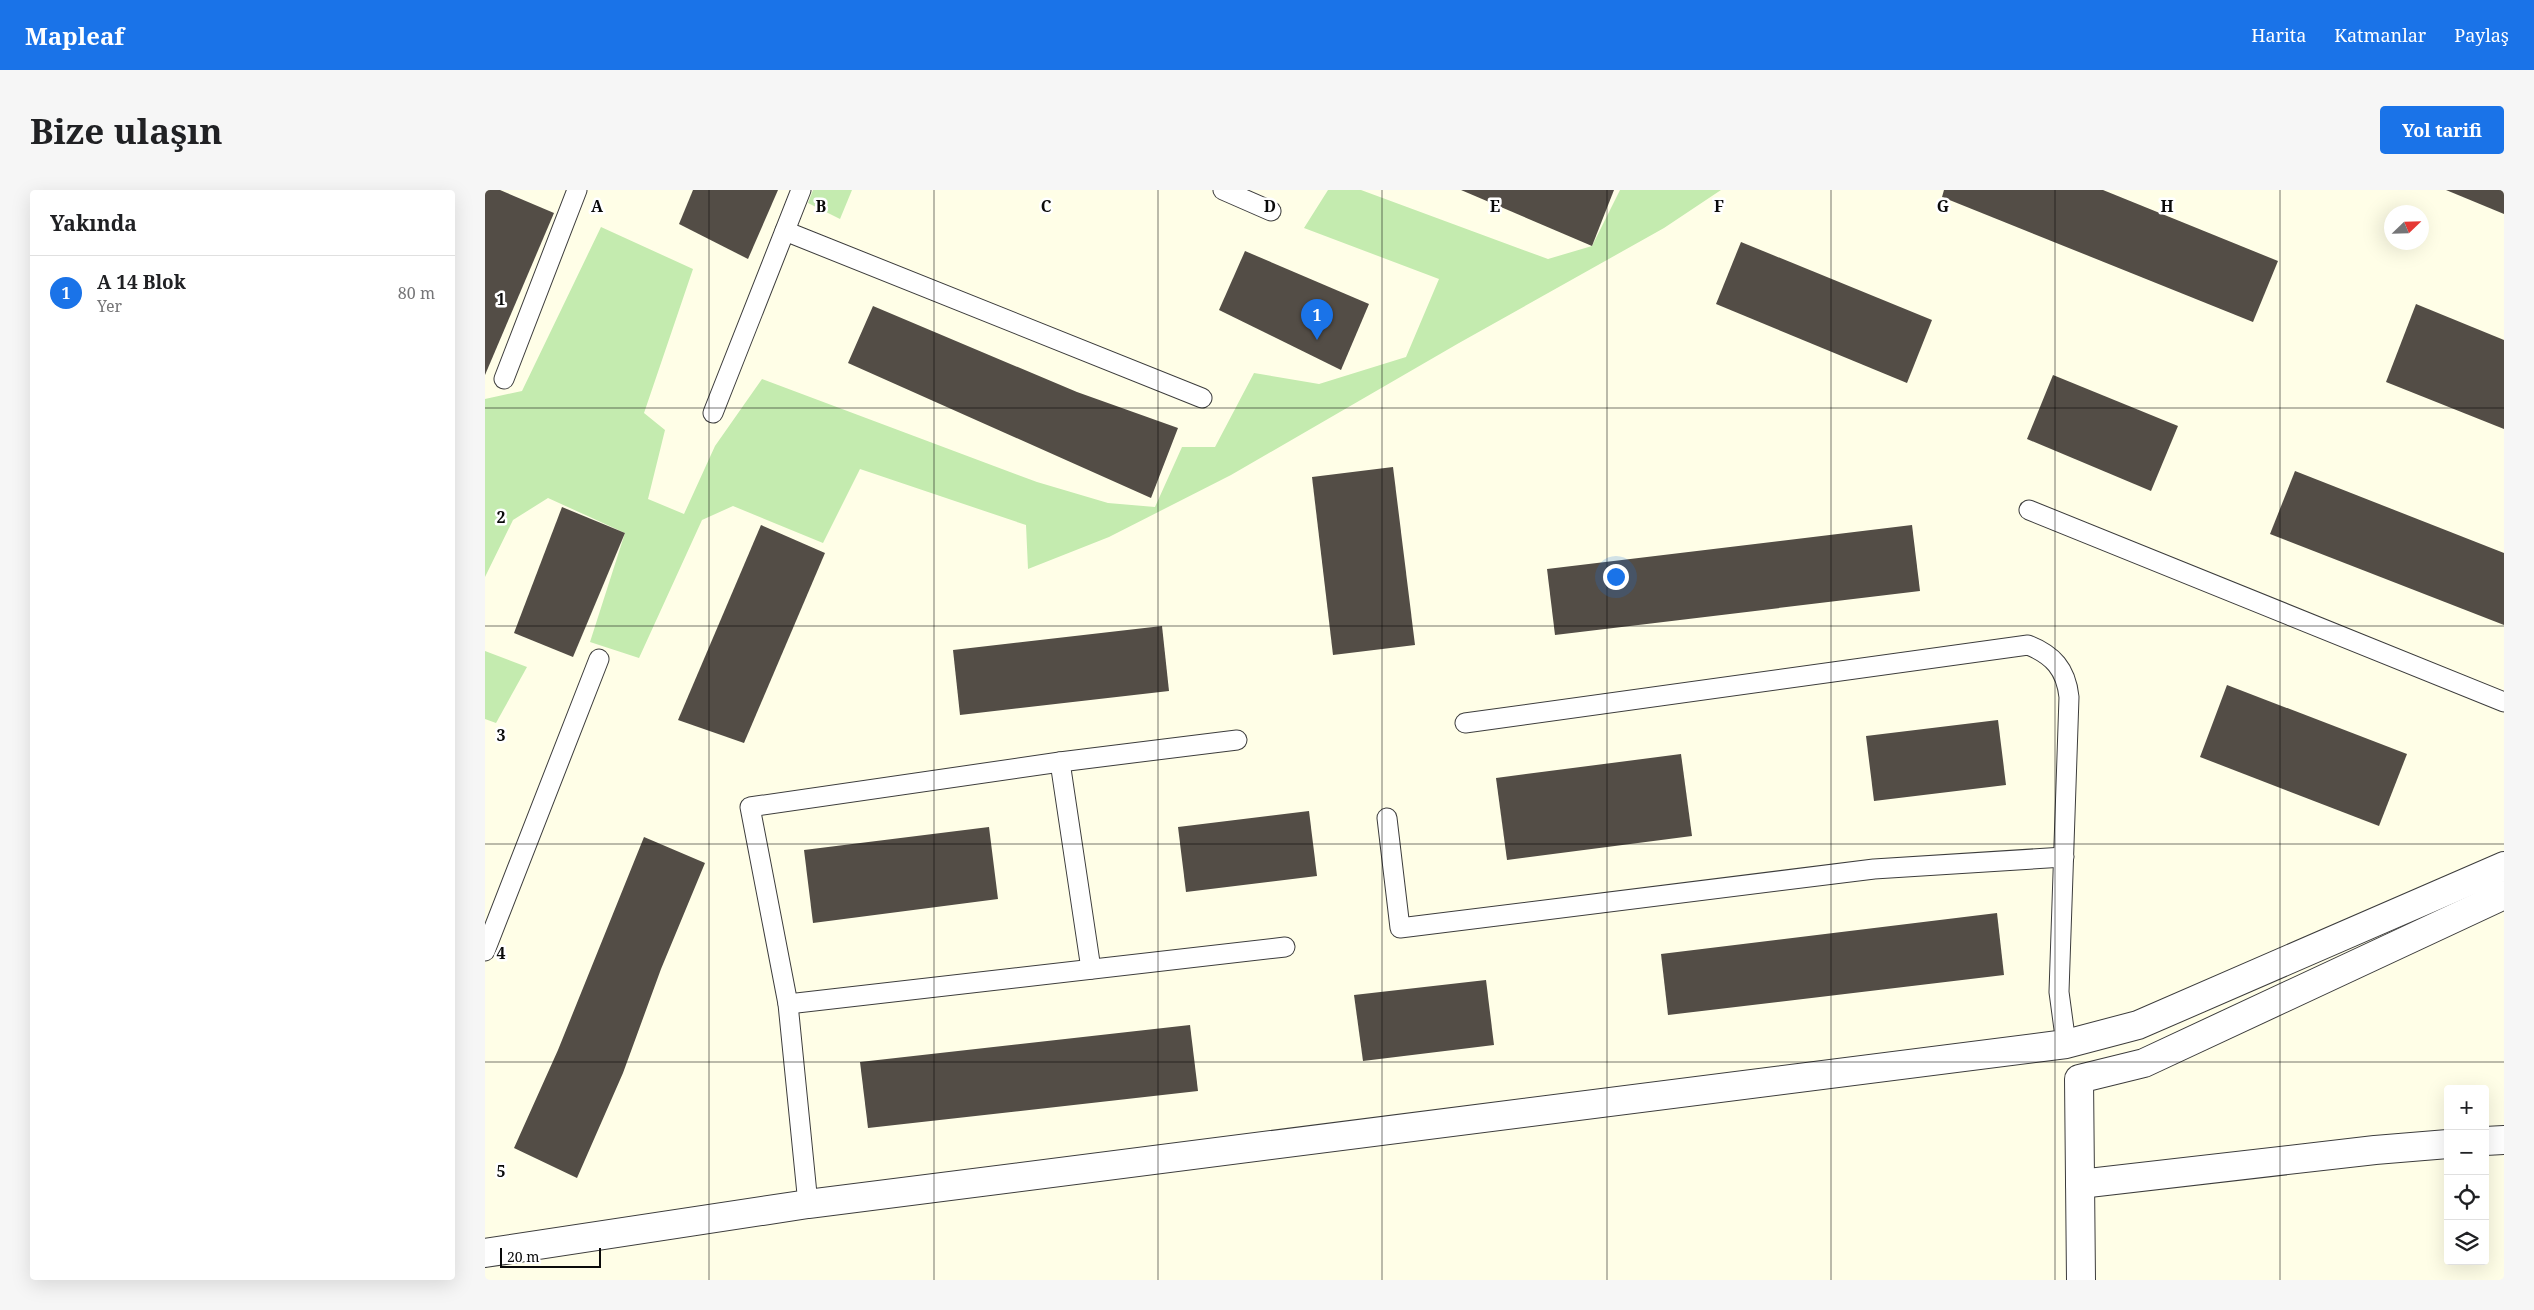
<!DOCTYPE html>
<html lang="tr">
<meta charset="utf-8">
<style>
body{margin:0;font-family:"Noto Serif",serif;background:#f6f6f6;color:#202124}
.controls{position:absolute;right:15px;bottom:15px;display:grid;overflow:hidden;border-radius:5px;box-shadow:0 5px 20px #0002}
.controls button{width:45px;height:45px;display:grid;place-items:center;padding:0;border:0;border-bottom:1px solid #e0e0e0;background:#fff;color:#202124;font:25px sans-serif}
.compass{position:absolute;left:1899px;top:15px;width:45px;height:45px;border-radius:50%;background:#fff;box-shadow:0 5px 20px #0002;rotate:67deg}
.scale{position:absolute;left:15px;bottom:12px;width:101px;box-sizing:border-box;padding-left:5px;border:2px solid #0a0a0a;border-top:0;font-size:14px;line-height:18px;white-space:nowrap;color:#0a0a0a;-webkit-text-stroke:4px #fff;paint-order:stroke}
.you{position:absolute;left:1130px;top:386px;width:18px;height:18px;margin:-12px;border:4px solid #fff;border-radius:50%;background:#1a73e8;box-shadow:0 0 0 8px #1a73e833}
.badge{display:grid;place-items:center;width:32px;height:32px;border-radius:50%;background:#1a73e8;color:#fff;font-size:16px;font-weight:700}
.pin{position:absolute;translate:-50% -41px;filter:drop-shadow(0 1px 2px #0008)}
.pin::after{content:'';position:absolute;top:26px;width:18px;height:15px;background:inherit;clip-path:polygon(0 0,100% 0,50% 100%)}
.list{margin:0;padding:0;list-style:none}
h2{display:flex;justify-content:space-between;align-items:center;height:65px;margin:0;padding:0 20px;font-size:21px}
h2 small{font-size:16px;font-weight:400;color:#757577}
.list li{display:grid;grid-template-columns:32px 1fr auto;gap:15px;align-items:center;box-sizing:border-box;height:75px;padding:0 20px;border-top:1px solid #e0e0e0}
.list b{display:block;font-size:19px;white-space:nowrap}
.list p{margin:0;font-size:16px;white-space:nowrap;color:#757577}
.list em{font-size:16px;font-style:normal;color:#757577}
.icon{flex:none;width:28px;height:28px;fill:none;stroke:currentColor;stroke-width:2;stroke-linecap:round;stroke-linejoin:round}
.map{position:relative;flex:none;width:2019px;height:1090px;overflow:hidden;border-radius:5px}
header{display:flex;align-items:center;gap:30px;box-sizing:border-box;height:70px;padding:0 25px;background:#1a73e8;color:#fff}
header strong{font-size:24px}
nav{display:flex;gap:28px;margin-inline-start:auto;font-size:18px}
.intro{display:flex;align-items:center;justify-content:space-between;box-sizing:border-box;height:120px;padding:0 30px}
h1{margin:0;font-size:35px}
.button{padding:12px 22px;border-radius:5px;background:#1a73e8;color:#fff;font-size:18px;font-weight:700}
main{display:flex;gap:30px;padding:0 30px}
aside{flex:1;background:#fff;border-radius:5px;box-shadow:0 5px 20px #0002}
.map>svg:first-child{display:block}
</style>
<header>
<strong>Mapleaf</strong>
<nav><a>Harita</a><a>Katmanlar</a><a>Paylaş</a></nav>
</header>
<div class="intro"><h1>Bize ulaşın</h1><a class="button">Yol tarifi</a></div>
<main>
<aside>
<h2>Yakında<small></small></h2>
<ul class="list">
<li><span class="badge">1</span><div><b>A 14 Blok</b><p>Yer</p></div><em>80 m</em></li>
</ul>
</aside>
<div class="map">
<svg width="2019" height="1090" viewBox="0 0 2019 1090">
<rect width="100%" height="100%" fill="#fffee7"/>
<g fill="#c4ebaf">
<path d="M 328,0 L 367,0 L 355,29 L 323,13 Z"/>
<path d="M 843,0 L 876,0 L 1063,69 L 1107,56 L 1135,0 L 1236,0 L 1179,38 L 974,153 L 746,285 L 624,347 L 543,379 L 541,335 L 375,279 L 338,353 L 248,316 L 217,330 L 154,468 L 105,452 L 140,343 L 63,308 L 28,330 L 0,387 L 0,209 L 37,201 L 116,37 L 208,79 L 159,223 L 180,240 L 163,309 L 199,324 L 230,256 L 277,189 L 552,292 L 623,313 L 670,317 L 697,257 L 730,257 L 769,183 L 834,194 L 921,167 L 954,89 L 819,38 Z"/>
<path d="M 0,461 L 42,477 L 11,533 L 0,529 Z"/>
</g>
<g fill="#534d46">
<path d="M 0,0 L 15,0 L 69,23 L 0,185 Z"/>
<path d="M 208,0 L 293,0 L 263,69 L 194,34 Z"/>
<path d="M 976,0 L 1129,0 L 1107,56 Z"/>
<path d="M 1459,0 L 1618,0 L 1793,71 L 1768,132 L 1457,7 Z"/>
<path d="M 1961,0 L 2019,0 L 2019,24 Z"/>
<path d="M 1256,52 L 1447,130 L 1422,193 L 1231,114 Z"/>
<path d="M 760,61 L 884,114 L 856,180 L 734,120 Z"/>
<path d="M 1931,114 L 2019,150 L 2019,239 L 1901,192 Z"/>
<path d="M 388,116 L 592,202 L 693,238 L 666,308 L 363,173 Z"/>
<path d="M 1568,185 L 1693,236 L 1666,301 L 1542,249 Z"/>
<path d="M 908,277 L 930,455 L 848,465 L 827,287 Z"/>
<path d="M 1810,281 L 2019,363 L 2019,435 L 1785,344 Z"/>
<path d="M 77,317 L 140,343 L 88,467 L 29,443 Z"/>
<path d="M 276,335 L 340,363 L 259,553 L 193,530 Z"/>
<path d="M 1427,335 L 1435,401 L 1070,445 L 1062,379 Z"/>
<path d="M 677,436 L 684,501 L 475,525 L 468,460 Z"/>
<path d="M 1742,495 L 1922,564 L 1894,636 L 1715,567 Z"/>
<path d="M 1513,530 L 1521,595 L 1389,611 L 1381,546 Z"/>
<path d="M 1196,564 L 1207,646 L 1022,670 L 1011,588 Z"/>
<path d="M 824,621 L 832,686 L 701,702 L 693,637 Z"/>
<path d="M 504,637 L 513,709 L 328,733 L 319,660 Z"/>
<path d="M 159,647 L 220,673 L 176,779 L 138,883 L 92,988 L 29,958 L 73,860 Z"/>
<path d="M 1512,723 L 1519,785 L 1183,825 L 1176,764 Z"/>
<path d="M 1001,790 L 1009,855 L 878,871 L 869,805 Z"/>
<path d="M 705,835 L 713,901 L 383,938 L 375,872 Z"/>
</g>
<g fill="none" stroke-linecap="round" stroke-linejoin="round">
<g stroke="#3d3d3d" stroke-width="21">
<g id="lane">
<path d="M 738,0 L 786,21"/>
<path d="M 300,41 L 717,208"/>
<path d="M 19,189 L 92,0"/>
<path d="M 228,223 L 316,0"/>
<path d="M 1544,320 L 2019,512"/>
<path d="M 980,533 L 1543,455 C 1568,465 1581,479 1584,507 L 1574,802 L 1581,854"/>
<path d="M 575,572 L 606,779"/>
<path d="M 902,628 L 915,738 L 1389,679 L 1579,667"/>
<path d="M 0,761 L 114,469"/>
<path d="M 303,814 L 800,757"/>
<path d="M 323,1014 L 303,814 L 265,617 L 575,572 L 752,550"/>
</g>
</g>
<g stroke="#3d3d3d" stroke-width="30">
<g id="street">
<path d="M 2000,951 L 2019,950"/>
<path d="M 1595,994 L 1890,960 L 1963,954"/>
<path d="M 0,1063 L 323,1014 L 1581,854 L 1653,835 L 2019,676"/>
<path d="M 1596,1090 L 1594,889 L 1659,873 L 2019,705"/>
</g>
</g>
<use href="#lane" stroke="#fff" stroke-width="19"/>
<use href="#street" stroke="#fff" stroke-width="28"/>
</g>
<path fill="none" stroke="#0a0a0a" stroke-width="1" stroke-opacity="0.55" d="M 224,0 L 224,1090M 449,0 L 449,1090M 673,0 L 673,1090M 897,0 L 897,1090M 1122,0 L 1122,1090M 1346,0 L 1346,1090M 1570,0 L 1570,1090M 1795,0 L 1795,1090M 0,218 L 2019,218M 0,436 L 2019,436M 0,654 L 2019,654M 0,872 L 2019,872"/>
<g font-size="16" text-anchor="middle" font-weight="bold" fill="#0a0a0a" stroke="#fff" stroke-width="5" stroke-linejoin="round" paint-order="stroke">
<text x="112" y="22">A</text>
<text x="336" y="22">B</text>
<text x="561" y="22">C</text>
<text x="785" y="22">D</text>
<text x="1010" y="22">E</text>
<text x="1234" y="22">F</text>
<text x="1458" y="22">G</text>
<text x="1682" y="22">H</text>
<text x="16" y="115">1</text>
<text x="16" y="333">2</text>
<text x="16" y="551">3</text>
<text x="16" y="769">4</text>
<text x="16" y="987">5</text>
</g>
</svg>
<div class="controls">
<button>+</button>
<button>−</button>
<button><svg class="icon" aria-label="locate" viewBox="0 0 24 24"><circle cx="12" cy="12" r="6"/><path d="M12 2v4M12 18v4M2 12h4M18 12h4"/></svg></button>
<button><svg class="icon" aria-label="layers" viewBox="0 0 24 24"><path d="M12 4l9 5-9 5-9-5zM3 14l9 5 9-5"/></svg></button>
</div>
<svg class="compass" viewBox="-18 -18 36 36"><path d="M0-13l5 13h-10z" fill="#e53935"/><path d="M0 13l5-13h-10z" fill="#757577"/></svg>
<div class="scale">20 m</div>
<div class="you"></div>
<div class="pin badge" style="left:832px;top:150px">1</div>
</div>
</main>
